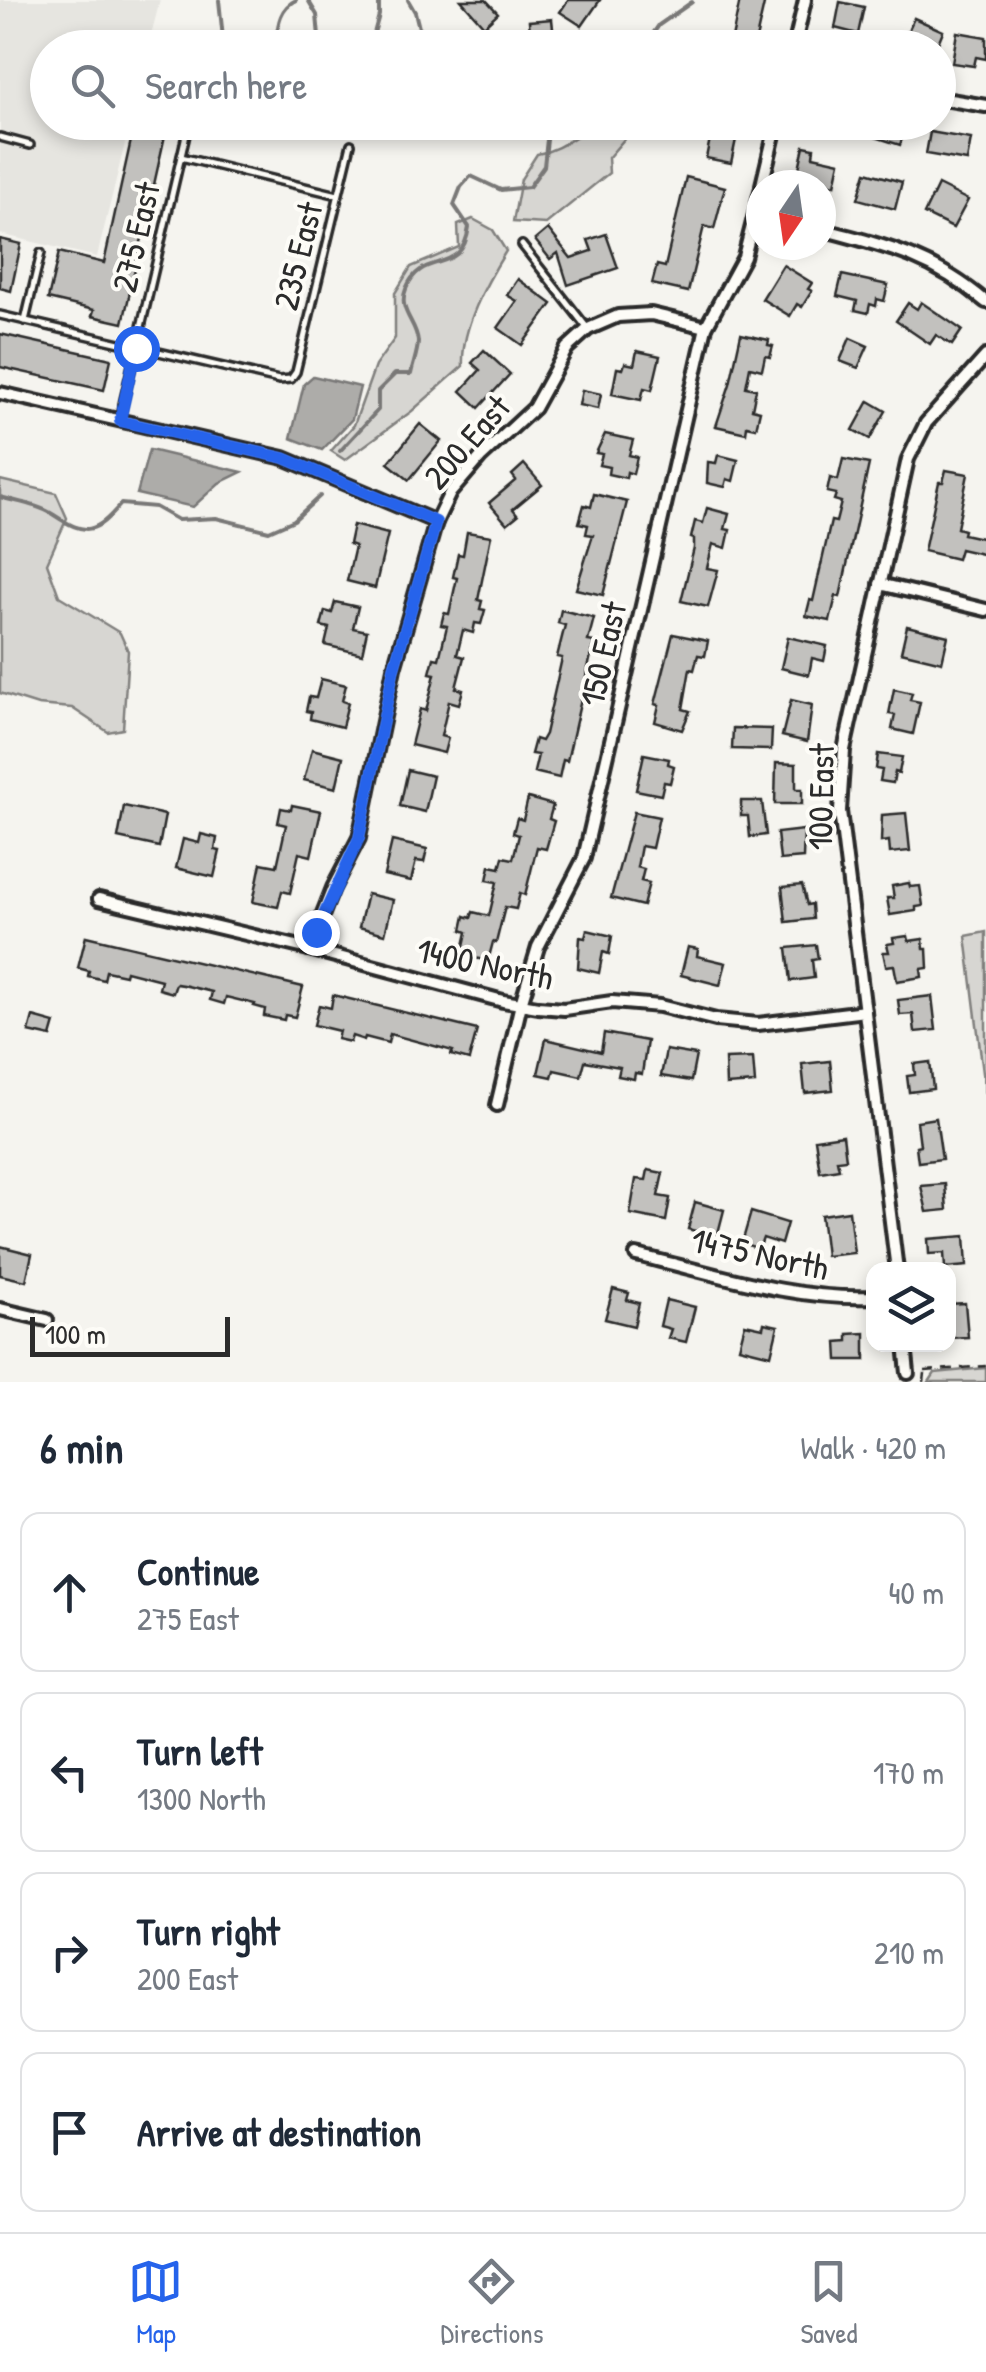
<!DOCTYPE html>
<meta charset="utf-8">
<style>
body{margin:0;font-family:"Patrick Hand",sans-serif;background:#f2f2f3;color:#1f2937}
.controls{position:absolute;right:30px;bottom:30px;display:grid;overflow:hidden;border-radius:20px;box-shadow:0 5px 15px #0003}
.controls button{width:90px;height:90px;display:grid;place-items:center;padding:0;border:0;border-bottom:2px solid #e0e1e3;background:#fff;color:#1f2937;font:50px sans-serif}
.compass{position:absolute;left:746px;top:170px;width:90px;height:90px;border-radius:50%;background:#fff;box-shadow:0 5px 15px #0003;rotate:193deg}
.scale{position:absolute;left:30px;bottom:25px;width:200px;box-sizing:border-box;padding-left:10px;border:5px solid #2b2b2b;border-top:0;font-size:28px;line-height:35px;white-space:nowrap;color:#2b2b2b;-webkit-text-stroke:8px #fdfcf7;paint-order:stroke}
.stop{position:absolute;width:30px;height:30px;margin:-22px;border:8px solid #2563eb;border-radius:50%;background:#fff}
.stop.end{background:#2563eb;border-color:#fff;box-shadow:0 2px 10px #0008}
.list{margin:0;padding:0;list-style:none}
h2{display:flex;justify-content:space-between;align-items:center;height:130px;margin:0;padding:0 40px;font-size:42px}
h2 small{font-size:32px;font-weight:400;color:#747a83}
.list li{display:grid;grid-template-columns:65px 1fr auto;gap:30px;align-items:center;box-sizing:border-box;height:160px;margin:0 20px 20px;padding:0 20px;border:2px solid #e0e1e3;border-radius:20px}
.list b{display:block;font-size:38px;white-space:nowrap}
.list p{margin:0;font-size:32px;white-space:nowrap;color:#747a83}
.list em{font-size:32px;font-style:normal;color:#747a83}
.icon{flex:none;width:55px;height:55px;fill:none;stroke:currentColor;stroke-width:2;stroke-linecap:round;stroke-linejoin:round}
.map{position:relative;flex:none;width:986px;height:1382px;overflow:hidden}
.search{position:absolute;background:#fff;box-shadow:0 5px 15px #0003;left:30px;right:30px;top:30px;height:110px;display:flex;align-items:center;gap:25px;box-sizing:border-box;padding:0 35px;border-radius:55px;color:#747a83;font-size:38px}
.sheet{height:850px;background:#fff}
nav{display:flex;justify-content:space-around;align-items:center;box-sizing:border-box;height:140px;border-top:2px solid #e0e1e3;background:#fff;font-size:28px;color:#747a83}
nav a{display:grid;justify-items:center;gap:5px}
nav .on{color:#2563eb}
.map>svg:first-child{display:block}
</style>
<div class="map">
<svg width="986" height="1382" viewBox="0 0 986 1382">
<rect width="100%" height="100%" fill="#f5f4ef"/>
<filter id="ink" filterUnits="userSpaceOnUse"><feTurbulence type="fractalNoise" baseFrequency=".01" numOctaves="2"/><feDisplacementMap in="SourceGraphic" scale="20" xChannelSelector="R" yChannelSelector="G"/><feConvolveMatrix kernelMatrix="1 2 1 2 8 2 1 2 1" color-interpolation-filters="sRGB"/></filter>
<g filter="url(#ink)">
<path fill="#e6e5e0" d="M 0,0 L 160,0 L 148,47 L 48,48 L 48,122 L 130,123 L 97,257 L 0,234 Z"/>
<g fill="#d7d6d2" stroke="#81807e" stroke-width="2.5">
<path d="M 599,123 L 638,123 L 608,158 L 609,173 L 546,224 L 513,222 L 521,179 L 537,154 C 562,150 576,134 599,123 Z"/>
<path d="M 473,219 L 493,230 L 506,251 C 486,283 461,328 463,366 L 412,411 L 345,460 L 331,451 L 354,425 L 375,366 L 395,338 L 395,293 L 411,267 L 459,247 L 458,225 Z"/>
<path d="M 0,480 L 56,493 L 67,518 L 47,563 L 59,596 L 120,633 L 128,651 L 123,729 L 108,732 L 72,708 L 38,705 L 0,693 Z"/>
<path d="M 986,932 L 986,1097 L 966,936 Z"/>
<path d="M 986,1368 L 986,1382 L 929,1382 L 935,1373 Z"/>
</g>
<g fill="#adaca9" stroke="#797877" stroke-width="2.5">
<path d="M 313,376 L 360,387 L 352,419 L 322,450 L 291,438 L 304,384 Z"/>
<path d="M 149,450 L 150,450 L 242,472 L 219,483 L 193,507 L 137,494 Z"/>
</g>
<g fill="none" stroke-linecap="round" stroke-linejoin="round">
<g stroke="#797877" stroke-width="4">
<path d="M 219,0 L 224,48"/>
<path d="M 308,0 L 317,15 L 320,48"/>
<path d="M 408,0 L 415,12 L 424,48"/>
<path d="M 275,48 C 278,29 277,9 296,0"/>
<path d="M 370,48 L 379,15 L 379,0"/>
<path d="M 643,48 L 659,25 L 692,2"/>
<path d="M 470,122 L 527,134 L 540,122"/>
<path d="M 340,451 L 378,410 L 378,391 L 395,374 L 411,374 C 413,364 418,351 418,342 C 417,322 397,311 406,289 C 422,248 462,278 469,227 L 454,205 L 461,187 L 471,176 L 501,190 L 529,187 L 544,166 L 549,122"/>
<path d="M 0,497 C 17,502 39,505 54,515 C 86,536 95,534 121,504 L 155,507 L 178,520 L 216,518 L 269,531 L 294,520 L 320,496"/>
</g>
</g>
<g fill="#c2c1be" stroke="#2b2b2b" stroke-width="2.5">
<path d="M 461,0 L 486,0 L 498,13 L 484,26 Z"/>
<path d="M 568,0 L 600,0 L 582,26 L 560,12 Z"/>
<path d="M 740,0 L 765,0 L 754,48 L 730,48 Z"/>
<path d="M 840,2 L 864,7 L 858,34 L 835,28 Z"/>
<path d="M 914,18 L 943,31 L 936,48 L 915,48 L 903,42 Z"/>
<path d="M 552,19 L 555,48 L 517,48 L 515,33 L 530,32 L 529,21 Z"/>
<path d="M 957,32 L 986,37 L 986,59 L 976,57 L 974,66 L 952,63 Z"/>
<path d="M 135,122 L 168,122 L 123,323 L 92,316 L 94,310 L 48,299 L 59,252 L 104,263 Z"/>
<path d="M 876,122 L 907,122 L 900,145 L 872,136 Z"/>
<path d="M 713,124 L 738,130 L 731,163 L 706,158 Z"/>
<path d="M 930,132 L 971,139 L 967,161 L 926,154 Z"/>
<path d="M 804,146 L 814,148 L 813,156 L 840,162 L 835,185 L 797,177 Z"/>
<path d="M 866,172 L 902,182 L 895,209 L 858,199 Z"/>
<path d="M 686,177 L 725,187 L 714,229 L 704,226 L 688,292 L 652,284 L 657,265 L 665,267 Z"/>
<path d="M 938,185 L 968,200 L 953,228 L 924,214 Z"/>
<path d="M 548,229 L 571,258 L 592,251 L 588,240 L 606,234 L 618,268 L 568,285 L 558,253 L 550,259 L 535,240 Z"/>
<path d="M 0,239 L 21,244 L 11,291 L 0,288 Z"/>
<path d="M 783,265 L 812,283 L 808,289 L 812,291 L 802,307 L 797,304 L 790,316 L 762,299 Z"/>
<path d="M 842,275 L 888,285 L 884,301 L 877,299 L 876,306 L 870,304 L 868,313 L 855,310 L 857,301 L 837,296 Z"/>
<path d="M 518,279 L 552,304 L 522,345 L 498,328 L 517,301 L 507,295 Z"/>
<path d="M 921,302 L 962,330 L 952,345 L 936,335 L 930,344 L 896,321 L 908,303 L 917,309 Z"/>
<path d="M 0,334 L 111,359 L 104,390 L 0,367 Z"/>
<path d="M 741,334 L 769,340 L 768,345 L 773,346 L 770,357 L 765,356 L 762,370 L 750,367 L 746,387 L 756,389 L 752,409 L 760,411 L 756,428 L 747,426 L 746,433 L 716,426 L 730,384 Z"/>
<path d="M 850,338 L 868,346 L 858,368 L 840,361 Z"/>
<path d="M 484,350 L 510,374 L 479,408 L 461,391 L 480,370 L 472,363 Z"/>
<path d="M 637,351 L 660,356 L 652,390 L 644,388 L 641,400 L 612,394 L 617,368 L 623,369 L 625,363 L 634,365 Z"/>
<path d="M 582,390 L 601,394 L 598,409 L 579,405 Z"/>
<path d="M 869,401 L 886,411 L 870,439 L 853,430 Z"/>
<path d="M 420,424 L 441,441 L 409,480 L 388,463 Z"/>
<path d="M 605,434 L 633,440 L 629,455 L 637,457 L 633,474 L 627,472 L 626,478 L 608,474 L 609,467 L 599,465 L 602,454 L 596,453 Z"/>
<path d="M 718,455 L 738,460 L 733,481 L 727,479 L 725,487 L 707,483 L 708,462 L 716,463 Z"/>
<path d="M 843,459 L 869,464 L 840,597 L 836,596 L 830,621 L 806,616 L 810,600 L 813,601 L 831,521 L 836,522 L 841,502 L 834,500 L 836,494 L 827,492 L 830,478 L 838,480 Z"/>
<path d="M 524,464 L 542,485 L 513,509 L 518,515 L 507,524 L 489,503 L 516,480 L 512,475 Z"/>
<path d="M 946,470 L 968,474 L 957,528 L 964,530 L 963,534 L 986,539 L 986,555 L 960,549 L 957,559 L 924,551 L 939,482 L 943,482 Z"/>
<path d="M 594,494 L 627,502 L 603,595 L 576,589 L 593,535 L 586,534 L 588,525 L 579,523 L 584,505 L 591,507 Z"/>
<path d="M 707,508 L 729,514 L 725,529 L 730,530 L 726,548 L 713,544 L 707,568 L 718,570 L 708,607 L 681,601 L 694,548 L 694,539 L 691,538 L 695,521 L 703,523 Z"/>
<path d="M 353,525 L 388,534 L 375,588 L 347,581 L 355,546 L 349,544 Z"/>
<path d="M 467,532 L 491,536 L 478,600 L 482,601 L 480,609 L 485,610 L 481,624 L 475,623 L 473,633 L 463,630 L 457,655 L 464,657 L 456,688 L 463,690 L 459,704 L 449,701 L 441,736 L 448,738 L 444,753 L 411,745 L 420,709 L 426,711 L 435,674 L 430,673 L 434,658 L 439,659 L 447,626 L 441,625 L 444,613 L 449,614 L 457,578 L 453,577 L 458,554 L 463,555 Z"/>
<path d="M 335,602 L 358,607 L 353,628 L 367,631 L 362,654 L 325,645 L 329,628 L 321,626 L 325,611 L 332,613 Z"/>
<path d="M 561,610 L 594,618 L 588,641 L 594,642 L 567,761 L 563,760 L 559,778 L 534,772 L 538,755 L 531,754 L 535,739 L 541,741 L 545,734 L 562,658 L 557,657 L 565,625 L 558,623 Z"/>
<path d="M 907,626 L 948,636 L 942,662 L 901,652 Z"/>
<path d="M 673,634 L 708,641 L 705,656 L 698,655 L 694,670 L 690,669 L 683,709 L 690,711 L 682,730 L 655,722 L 659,705 L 655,704 Z"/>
<path d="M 788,637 L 827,646 L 824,661 L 812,658 L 809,675 L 781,668 Z"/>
<path d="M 321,679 L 346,685 L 342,701 L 348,703 L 342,727 L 310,719 L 311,712 L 306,711 L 309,697 L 316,698 Z"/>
<path d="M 894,689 L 912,693 L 910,700 L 920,702 L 913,734 L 892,729 L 895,715 L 889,714 Z"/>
<path d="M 791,700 L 812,705 L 807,742 L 782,736 Z"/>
<path d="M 733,728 L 772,729 L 771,750 L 732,749 Z"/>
<path d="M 312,749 L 343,757 L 336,788 L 304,780 Z"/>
<path d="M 644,754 L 669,759 L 668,764 L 674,766 L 670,783 L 664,782 L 661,795 L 636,790 Z"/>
<path d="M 878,754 L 902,757 L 899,773 L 895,772 L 893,783 L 880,781 L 882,770 L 876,769 Z"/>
<path d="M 776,763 L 796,764 L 796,789 L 802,789 L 802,804 L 775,804 Z"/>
<path d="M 408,770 L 433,776 L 425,812 L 400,806 Z"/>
<path d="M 528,798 L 553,805 L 549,819 L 554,821 L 546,849 L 537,847 L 525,895 L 520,893 L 516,909 L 505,907 L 496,943 L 493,942 L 488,961 L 462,955 L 467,932 L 462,930 L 465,916 L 471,918 L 473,912 L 489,916 L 497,882 L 487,880 L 490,866 L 500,868 L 503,857 L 513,859 L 519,835 L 513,833 L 517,818 L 523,820 Z"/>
<path d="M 741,801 L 762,801 L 766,835 L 750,837 L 748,816 L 741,816 Z"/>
<path d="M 292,805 L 321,811 L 311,856 L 299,853 L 290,893 L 282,891 L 278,907 L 253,902 L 261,863 L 277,866 L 286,825 L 278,823 L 281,808 L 291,810 Z"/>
<path d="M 124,806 L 165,815 L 159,847 L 118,838 Z"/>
<path d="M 634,812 L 659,817 L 652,848 L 641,846 L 637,867 L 644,869 L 641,881 L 649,883 L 643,906 L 611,898 Z"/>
<path d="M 906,813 L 910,851 L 890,853 L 889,841 L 881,842 L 882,815 Z"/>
<path d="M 804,830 L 803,858 L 780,860 L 777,833 Z"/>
<path d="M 201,834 L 217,838 L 215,850 L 220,851 L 214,877 L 176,868 L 183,839 L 199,843 Z"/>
<path d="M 392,841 L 427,849 L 424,862 L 416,861 L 411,881 L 384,875 Z"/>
<path d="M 909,883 L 910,887 L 920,886 L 923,906 L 916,907 L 916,911 L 890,915 L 887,898 L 894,898 L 892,886 Z"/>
<path d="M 802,885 L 807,905 L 812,904 L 813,919 L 786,922 L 782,887 Z"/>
<path d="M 367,894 L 393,900 L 385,934 L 359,927 Z"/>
<path d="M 587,930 L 612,936 L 609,954 L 603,952 L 599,973 L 578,968 L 580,937 L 585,938 Z"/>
<path d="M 86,936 L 303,987 L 295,1017 L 285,1015 L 284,1020 L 264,1016 L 265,1009 L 254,1006 L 255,1004 L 226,997 L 224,1004 L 210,1000 L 212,992 L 183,985 L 176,984 L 173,993 L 159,989 L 161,980 L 126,971 L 125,975 L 106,971 L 104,980 L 88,976 L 89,971 L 78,968 Z"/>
<path d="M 908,936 L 909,941 L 923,939 L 924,949 L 927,949 L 928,968 L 921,969 L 922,977 L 897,981 L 894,965 L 886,966 L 883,952 L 889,952 L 887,944 L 894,943 L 893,938 Z"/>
<path d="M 816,945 L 818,959 L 812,960 L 814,978 L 791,981 L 787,948 Z"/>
<path d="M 688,947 L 698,949 L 697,956 L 726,963 L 720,985 L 681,975 Z"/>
<path d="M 333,995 L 477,1030 L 469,1060 L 451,1055 L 453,1051 L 390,1034 L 388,1043 L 365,1037 L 364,1040 L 352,1036 L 350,1042 L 337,1039 L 339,1031 L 314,1025 L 319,1005 L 331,1008 Z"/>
<path d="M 932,996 L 936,1030 L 915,1032 L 913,1014 L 900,1015 L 898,1000 Z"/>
<path d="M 33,1017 L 55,1023 L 51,1037 L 29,1032 Z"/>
<path d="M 604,1033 L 647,1041 L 642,1074 L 635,1073 L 634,1079 L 618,1076 L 620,1067 L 585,1061 L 581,1076 L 554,1070 L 552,1077 L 538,1074 L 546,1039 L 601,1052 Z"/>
<path d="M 666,1050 L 696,1055 L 691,1081 L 661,1076 Z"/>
<path d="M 753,1058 L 755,1083 L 726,1085 L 725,1059 Z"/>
<path d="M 830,1061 L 833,1090 L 805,1093 L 802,1064 Z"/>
<path d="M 930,1062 L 933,1089 L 909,1092 L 907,1076 L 915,1075 L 914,1064 Z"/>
<path d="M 936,1118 L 942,1159 L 918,1162 L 916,1146 L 920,1145 L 917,1121 Z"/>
<path d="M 843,1135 L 846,1159 L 837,1160 L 839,1169 L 820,1172 L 815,1139 Z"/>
<path d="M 648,1170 L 663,1173 L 658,1196 L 670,1198 L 666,1221 L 630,1214 L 636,1179 L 646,1180 Z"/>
<path d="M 945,1184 L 947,1210 L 927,1212 L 921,1186 Z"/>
<path d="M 695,1202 L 724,1210 L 717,1237 L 688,1229 Z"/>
<path d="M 849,1211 L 854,1253 L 826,1256 L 821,1215 Z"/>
<path d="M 751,1212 L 787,1223 L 781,1244 L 763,1238 L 759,1249 L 742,1243 Z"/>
<path d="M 965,1236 L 967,1266 L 945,1268 L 944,1253 L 929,1254 L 928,1239 Z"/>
<path d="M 0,1246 L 32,1254 L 26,1281 L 0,1275 Z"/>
<path d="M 613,1289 L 629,1293 L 627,1300 L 639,1303 L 634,1326 L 605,1319 Z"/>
<path d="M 666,1300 L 695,1307 L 686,1342 L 668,1338 L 671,1329 L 660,1326 Z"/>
<path d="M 965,1303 L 968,1337 L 948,1338 L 948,1304 Z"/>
<path d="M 764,1323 L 778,1326 L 771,1355 L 739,1347 L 745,1324 L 763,1328 Z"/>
<path d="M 865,1333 L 865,1360 L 838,1360 L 837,1342 L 848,1341 L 848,1334 Z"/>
</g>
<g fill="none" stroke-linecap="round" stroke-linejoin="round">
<g stroke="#2b2b2b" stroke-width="12">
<g id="service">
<path d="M 0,137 L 30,145"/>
<path d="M 181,157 L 338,195"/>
<path d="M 522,245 L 588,329"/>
<path d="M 0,315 L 279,380 L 291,379 L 296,372 L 351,144"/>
<path d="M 25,321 L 41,253"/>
<path d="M 119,421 L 189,122"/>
</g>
</g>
<g stroke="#2b2b2b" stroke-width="18">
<g id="minor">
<path d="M 794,48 L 805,0"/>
<path d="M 938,98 L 986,106"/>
<path d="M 762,185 L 777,122"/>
<path d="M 821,229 C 886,246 933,257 986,302"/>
<path d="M 0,393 L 284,458 L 436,522"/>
<path d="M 880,584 L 986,610"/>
<path d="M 99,899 L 309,949 L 503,1001 L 538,1007 L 564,1009 L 612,1002 L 660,1006 L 716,1020 L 758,1024 L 865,1011"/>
<path d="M 309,949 L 333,888 L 359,838 L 394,668 L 436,522 L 450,493 L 481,457 L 534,408 L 567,348 L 588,329 L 618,316 L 651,314 L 706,327"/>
<path d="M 497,1105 L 521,1004 L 538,947 L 584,858 L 706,327 L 744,257 L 761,191"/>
<path d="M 636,1255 C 714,1273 794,1301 874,1297"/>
<path d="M 897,1270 L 840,811 L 844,750 L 908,459 L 926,423 L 986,356"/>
<path d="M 0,1309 L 47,1320"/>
<path d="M 905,1344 L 908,1373"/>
</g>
</g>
<g stroke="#2b2b2b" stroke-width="2.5" stroke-dasharray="10 8" stroke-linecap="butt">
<path d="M 925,1371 L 986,1366"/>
<path d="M 924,1382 L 925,1373"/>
</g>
<use href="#service" stroke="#fdfcf7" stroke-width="5"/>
<use href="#minor" stroke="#fdfcf7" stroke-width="10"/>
</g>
</g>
<g fill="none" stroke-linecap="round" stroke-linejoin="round" filter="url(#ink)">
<path stroke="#2563eb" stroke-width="12" d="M 136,348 L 120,421 L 284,458 L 436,522 L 394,668 L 359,838 L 316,932"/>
</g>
<g text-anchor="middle" stroke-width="8" stroke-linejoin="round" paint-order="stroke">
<g font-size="35" fill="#2b2b2b" stroke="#fdfcf7">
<text transform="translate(136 237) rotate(-77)" y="12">275 East</text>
<text transform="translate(298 256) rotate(-76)" y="12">235 East</text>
<text transform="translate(467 442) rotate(-49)" y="12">200 East</text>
<text transform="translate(603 654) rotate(-77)" y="12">150 East</text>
<text transform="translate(821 797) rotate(-89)" y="12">100 East</text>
<text transform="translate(485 964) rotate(12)" y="12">1400 North</text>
<text transform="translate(760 1254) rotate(12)" y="12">1475 North</text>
</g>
</g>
</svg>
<div class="controls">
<button><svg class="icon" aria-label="layers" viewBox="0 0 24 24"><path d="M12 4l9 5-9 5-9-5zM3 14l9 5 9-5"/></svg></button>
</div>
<svg class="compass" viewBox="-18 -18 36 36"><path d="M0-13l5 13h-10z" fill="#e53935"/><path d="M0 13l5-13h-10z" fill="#747a83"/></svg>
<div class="scale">100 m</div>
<div class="stop" style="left:136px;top:348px"></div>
<div class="stop end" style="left:316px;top:932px"></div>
<div class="search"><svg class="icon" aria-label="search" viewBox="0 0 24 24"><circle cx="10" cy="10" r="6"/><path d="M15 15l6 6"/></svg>Search here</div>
</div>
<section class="sheet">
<h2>6 min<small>Walk · 420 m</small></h2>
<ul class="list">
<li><svg class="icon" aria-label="ahead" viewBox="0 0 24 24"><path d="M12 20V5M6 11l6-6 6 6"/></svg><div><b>Continue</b><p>275 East</p></div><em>40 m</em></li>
<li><svg class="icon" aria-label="left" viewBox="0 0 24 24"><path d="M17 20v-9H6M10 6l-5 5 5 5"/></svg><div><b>Turn left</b><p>1300 North</p></div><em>170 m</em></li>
<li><svg class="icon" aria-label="right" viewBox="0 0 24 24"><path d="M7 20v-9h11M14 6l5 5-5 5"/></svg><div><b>Turn right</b><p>200 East</p></div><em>210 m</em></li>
<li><svg class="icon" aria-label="arrive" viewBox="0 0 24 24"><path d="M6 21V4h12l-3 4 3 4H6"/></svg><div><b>Arrive at destination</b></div></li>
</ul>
</section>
<nav>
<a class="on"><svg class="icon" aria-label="map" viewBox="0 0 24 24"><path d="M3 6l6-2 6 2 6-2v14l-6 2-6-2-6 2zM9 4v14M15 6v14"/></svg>Map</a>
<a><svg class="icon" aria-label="directions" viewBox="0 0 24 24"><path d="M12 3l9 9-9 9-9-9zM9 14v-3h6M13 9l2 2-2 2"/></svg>Directions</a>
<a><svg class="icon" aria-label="saved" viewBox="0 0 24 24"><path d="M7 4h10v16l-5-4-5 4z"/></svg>Saved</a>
</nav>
